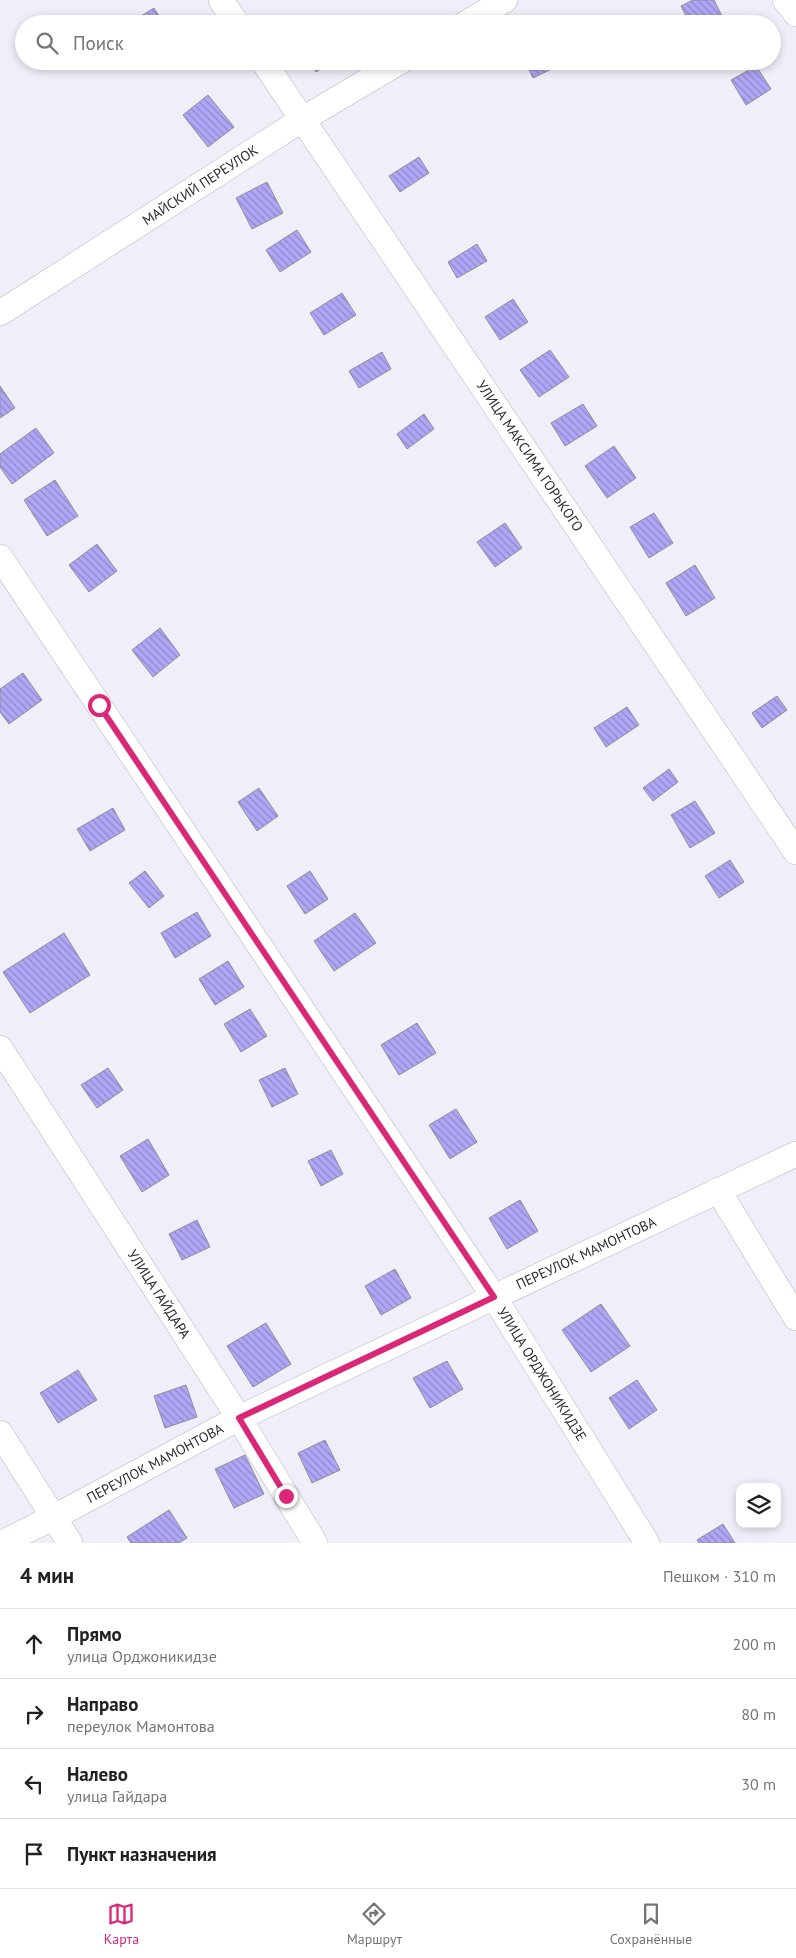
<!DOCTYPE html>
<html lang="ru">
<meta charset="utf-8">
<style>
body{margin:0;font-family:"PT Sans",sans-serif;background:#f2f2f2;color:#202124}
.controls{position:absolute;right:15px;bottom:15px;display:grid;overflow:hidden;border-radius:10px;box-shadow:0 2px 8px #0003}
.controls button{width:45px;height:45px;display:grid;place-items:center;padding:0;border:0;border-bottom:1px solid #e0e0e0;background:#fff;color:#202124;font:25px sans-serif}
.stop{position:absolute;width:15px;height:15px;margin:-11px;border:4px solid #db2777;border-radius:50%;background:#fff}
.stop.end{background:#db2777;border-color:#fff;box-shadow:0 1px 5px #0008}
.list{margin:0;padding:0;list-style:none}
h2{display:flex;justify-content:space-between;align-items:center;height:65px;margin:0;padding:0 20px;font-size:21px}
h2 small{font-size:16px;font-weight:400;color:#757577}
.list li{display:grid;grid-template-columns:32px 1fr auto;gap:15px;align-items:center;box-sizing:border-box;height:70px;padding:0 20px;border-top:1px solid #e0e0e0}
.list b{display:block;font-size:19px;white-space:nowrap}
.list p{margin:0;font-size:16px;white-space:nowrap;color:#757577}
.list em{font-size:16px;font-style:normal;color:#757577}
.icon{flex:none;width:28px;height:28px;fill:none;stroke:currentColor;stroke-width:2;stroke-linecap:round;stroke-linejoin:round}
.map{position:relative;flex:none;width:796px;height:1543px;overflow:hidden}
.search{position:absolute;background:#fff;box-shadow:0 2px 8px #0003;left:15px;right:15px;top:15px;height:55px;display:flex;align-items:center;gap:12px;box-sizing:border-box;padding:0 18px;border-radius:28px;color:#757577;font-size:19px}
.sheet{height:345px;background:#fff}
nav{display:flex;justify-content:space-around;align-items:center;box-sizing:border-box;height:70px;border-top:1px solid #e0e0e0;background:#fff;font-size:14px;color:#757577}
nav a{display:grid;justify-items:center;gap:2px}
nav .on{color:#db2777}
.map>svg:first-child{display:block}
</style>
<div class="map">
<svg width="796" height="1543" viewBox="0 0 796 1543">
<defs>
<pattern id="building-back-hatch" width="6" height="6" patternUnits="userSpaceOnUse" patternTransform="scale(1.25)"><rect width="6" height="6" fill="#afa6f6"/><path d="M-1 5l2 2M0 0l6 6M5-1l2 2" fill="none" stroke="#8f87c8"/></pattern>
</defs>
<rect width="100%" height="100%" fill="#efeef9"/>
<g fill="url(#building-back-hatch)" stroke="#8f8f98">
<path d="M 693,0 L 714,0 L 726,24 L 690,24 L 681,6 Z"/>
<path d="M 154,8 L 164,24 L 128,24 Z"/>
<path d="M 537,18 L 540,24 L 526,24 Z"/>
<path d="M 310,61 L 333,61 L 316,72 Z"/>
<path d="M 525,61 L 558,61 L 560,65 L 533,78 Z"/>
<path d="M 756,66 L 771,89 L 746,105 L 731,80 Z"/>
<path d="M 208,95 L 234,127 L 208,147 L 183,115 Z"/>
<path d="M 419,157 L 429,173 L 400,192 L 389,176 Z"/>
<path d="M 267,182 L 283,213 L 252,229 L 236,198 Z"/>
<path d="M 297,230 L 311,252 L 280,272 L 266,250 Z"/>
<path d="M 477,244 L 487,261 L 457,278 L 448,262 Z"/>
<path d="M 342,293 L 356,315 L 324,335 L 310,313 Z"/>
<path d="M 513,299 L 528,322 L 500,340 L 485,317 Z"/>
<path d="M 550,350 L 569,377 L 539,397 L 520,370 Z"/>
<path d="M 382,352 L 391,369 L 359,388 L 349,371 Z"/>
<path d="M 0,386 L 15,408 L 0,418 Z"/>
<path d="M 583,404 L 597,426 L 565,446 L 551,423 Z"/>
<path d="M 424,414 L 434,429 L 407,449 L 397,434 Z"/>
<path d="M 36,428 L 54,453 L 12,484 L 0,467 L 0,454 Z"/>
<path d="M 614,446 L 636,478 L 607,498 L 585,466 Z"/>
<path d="M 55,480 L 78,516 L 47,536 L 24,500 Z"/>
<path d="M 654,513 L 673,543 L 649,558 L 630,527 Z"/>
<path d="M 505,523 L 522,548 L 495,567 L 477,542 Z"/>
<path d="M 97,544 L 117,571 L 89,592 L 69,565 Z"/>
<path d="M 695,565 L 715,598 L 686,616 L 666,583 Z"/>
<path d="M 160,628 L 180,655 L 153,677 L 132,650 Z"/>
<path d="M 23,673 L 42,700 L 9,724 L 0,712 L 0,689 Z"/>
<path d="M 777,696 L 787,710 L 762,728 L 752,713 Z"/>
<path d="M 627,707 L 639,725 L 606,747 L 594,728 Z"/>
<path d="M 669,769 L 678,782 L 653,801 L 643,788 Z"/>
<path d="M 259,788 L 278,816 L 257,831 L 238,802 Z"/>
<path d="M 695,801 L 715,833 L 690,848 L 671,815 Z"/>
<path d="M 113,808 L 125,830 L 90,851 L 77,829 Z"/>
<path d="M 730,860 L 744,882 L 719,898 L 705,876 Z"/>
<path d="M 145,871 L 164,896 L 149,908 L 129,883 Z"/>
<path d="M 310,871 L 328,899 L 305,914 L 287,886 Z"/>
<path d="M 197,912 L 211,936 L 175,958 L 161,933 Z"/>
<path d="M 355,913 L 376,943 L 334,971 L 314,941 Z"/>
<path d="M 64,933 L 90,975 L 30,1013 L 3,972 Z"/>
<path d="M 228,961 L 244,987 L 215,1005 L 199,979 Z"/>
<path d="M 250,1009 L 267,1036 L 241,1052 L 224,1024 Z"/>
<path d="M 417,1023 L 436,1053 L 399,1075 L 381,1045 Z"/>
<path d="M 108,1068 L 123,1090 L 97,1108 L 81,1085 Z"/>
<path d="M 285,1068 L 298,1094 L 272,1107 L 259,1080 Z"/>
<path d="M 456,1109 L 477,1142 L 450,1159 L 429,1125 Z"/>
<path d="M 148,1139 L 169,1175 L 142,1192 L 120,1156 Z"/>
<path d="M 331,1150 L 343,1174 L 321,1186 L 308,1161 Z"/>
<path d="M 520,1200 L 538,1231 L 507,1249 L 489,1218 Z"/>
<path d="M 197,1220 L 210,1247 L 182,1260 L 169,1234 Z"/>
<path d="M 395,1269 L 411,1298 L 381,1315 L 365,1286 Z"/>
<path d="M 601,1304 L 630,1346 L 591,1372 L 562,1330 Z"/>
<path d="M 266,1323 L 291,1364 L 253,1387 L 227,1346 Z"/>
<path d="M 447,1361 L 463,1389 L 430,1408 L 413,1378 Z"/>
<path d="M 78,1370 L 97,1400 L 58,1423 L 40,1393 Z"/>
<path d="M 637,1380 L 657,1410 L 629,1429 L 609,1398 Z"/>
<path d="M 186,1385 L 197,1417 L 165,1428 L 154,1396 Z"/>
<path d="M 325,1440 L 340,1470 L 312,1483 L 298,1453 Z"/>
<path d="M 245,1455 L 264,1494 L 234,1508 L 215,1469 Z"/>
<path d="M 169,1510 L 187,1538 L 179,1543 L 131,1543 L 127,1537 Z"/>
<path d="M 723,1524 L 735,1543 L 699,1543 L 697,1540 Z"/>
</g>
<g fill="none" stroke-linecap="round" stroke-linejoin="round">
<g stroke="#b6b6c0" stroke-width="26">
<g id="minor">
<path d="M 221,0 L 237,24"/>
<path d="M 785,0 L 796,14"/>
<path d="M 465,24 L 505,0"/>
<path d="M 263,61 L 796,852"/>
<path d="M 0,313 L 303,119 L 401,61"/>
<path d="M 0,557 L 494,1297 L 647,1543"/>
<path d="M 0,1048 L 239,1418 L 315,1543"/>
<path d="M 718,1190 L 796,1318"/>
<path d="M 0,1433 L 70,1543"/>
<path d="M 2,1543 L 54,1517 L 239,1418 L 796,1154"/>
</g>
</g>
<use href="#minor" stroke="#fff" stroke-width="25"/>
</g>
<g fill="none" stroke-linecap="round" stroke-linejoin="round">
<path stroke="#db2777" stroke-width="6" d="M 99,705 L 494,1297 L 239,1418 L 286,1496"/>
</g>
<g text-anchor="middle" stroke-width="4" stroke-linejoin="round" paint-order="stroke">
<g font-size="14" fill="#2c2c30" stroke="#fff">
<text transform="translate(200 185) rotate(-33)" y="5">МАЙСКИЙ ПЕРЕУЛОК</text>
<text transform="translate(530 456) rotate(56)" y="5">УЛИЦА МАКСИМА ГОРЬКОГО</text>
<text transform="translate(586 1253) rotate(-25)" y="5">ПЕРЕУЛОК МАМОНТОВА</text>
<text transform="translate(159 1294) rotate(57)" y="5">УЛИЦА ГАЙДАРА</text>
<text transform="translate(542 1374) rotate(58)" y="5">УЛИЦА ОРДЖОНИКИДЗЕ</text>
<text transform="translate(155 1463) rotate(-28)" y="5">ПЕРЕУЛОК МАМОНТОВА</text>
</g>
</g>
</svg>
<div class="controls">
<button><svg class="icon" aria-label="layers" viewBox="0 0 24 24"><path d="M12 4l9 5-9 5-9-5zM3 14l9 5 9-5"/></svg></button>
</div>
<div class="stop" style="left:99px;top:705px"></div>
<div class="stop end" style="left:286px;top:1496px"></div>
<div class="search"><svg class="icon" aria-label="search" viewBox="0 0 24 24"><circle cx="10" cy="10" r="6"/><path d="M15 15l6 6"/></svg>Поиск</div>
</div>
<section class="sheet">
<h2>4 мин<small>Пешком · 310 m</small></h2>
<ul class="list">
<li><svg class="icon" aria-label="ahead" viewBox="0 0 24 24"><path d="M12 20V5M6 11l6-6 6 6"/></svg><div><b>Прямо</b><p>улица Орджоникидзе</p></div><em>200 m</em></li>
<li><svg class="icon" aria-label="right" viewBox="0 0 24 24"><path d="M7 20v-9h11M14 6l5 5-5 5"/></svg><div><b>Направо</b><p>переулок Мамонтова</p></div><em>80 m</em></li>
<li><svg class="icon" aria-label="left" viewBox="0 0 24 24"><path d="M17 20v-9H6M10 6l-5 5 5 5"/></svg><div><b>Налево</b><p>улица Гайдара</p></div><em>30 m</em></li>
<li><svg class="icon" aria-label="arrive" viewBox="0 0 24 24"><path d="M6 21V4h12l-3 4 3 4H6"/></svg><div><b>Пункт назначения</b></div></li>
</ul>
</section>
<nav>
<a class="on"><svg class="icon" aria-label="map" viewBox="0 0 24 24"><path d="M3 6l6-2 6 2 6-2v14l-6 2-6-2-6 2zM9 4v14M15 6v14"/></svg>Карта</a>
<a><svg class="icon" aria-label="directions" viewBox="0 0 24 24"><path d="M12 3l9 9-9 9-9-9zM9 14v-3h6M13 9l2 2-2 2"/></svg>Маршрут</a>
<a><svg class="icon" aria-label="saved" viewBox="0 0 24 24"><path d="M7 4h10v16l-5-4-5 4z"/></svg>Сохранённые</a>
</nav>
